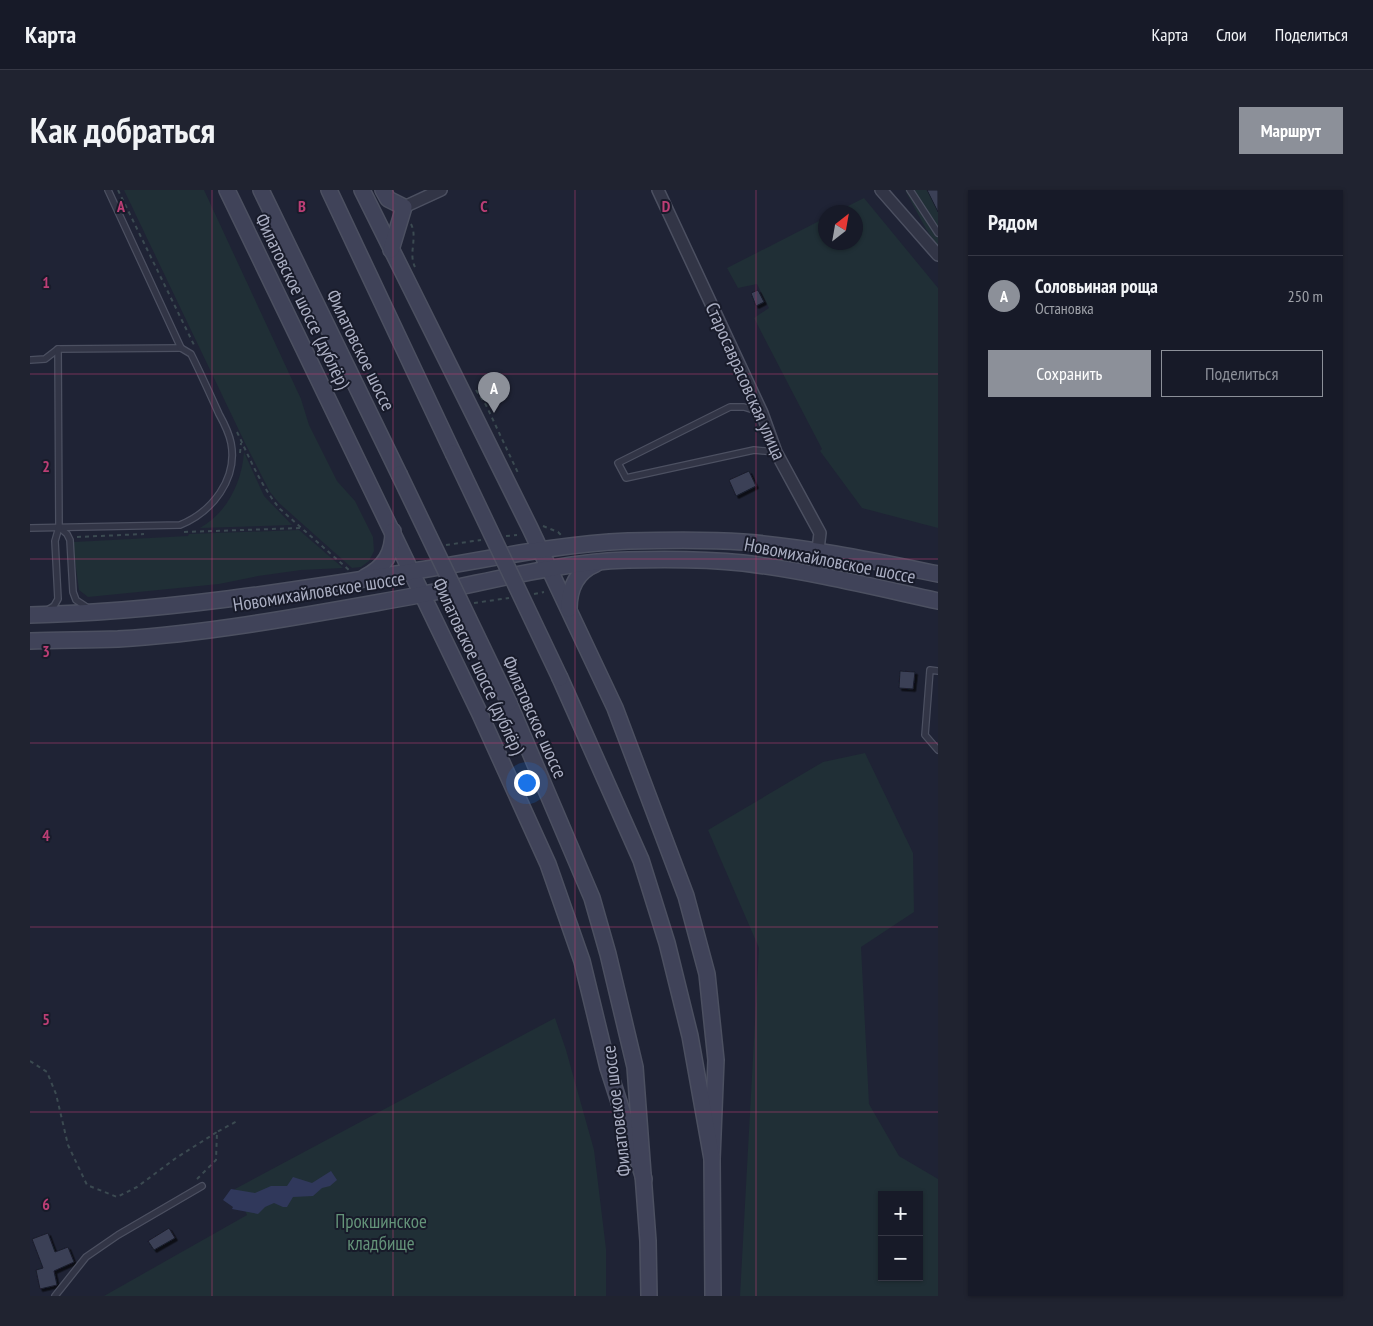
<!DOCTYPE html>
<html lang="ru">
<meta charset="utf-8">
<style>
body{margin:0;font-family:"PT Sans Narrow",sans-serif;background:#202330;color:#f1f3f6}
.controls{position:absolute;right:15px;bottom:15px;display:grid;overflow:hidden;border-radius:0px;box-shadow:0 1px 4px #0004}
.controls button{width:45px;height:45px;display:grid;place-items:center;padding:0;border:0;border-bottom:1px solid #363845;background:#171a28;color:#f1f3f6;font:25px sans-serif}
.compass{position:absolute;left:788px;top:15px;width:45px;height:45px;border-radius:50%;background:#171a28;box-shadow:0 1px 4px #0004;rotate:31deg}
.you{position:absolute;left:496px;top:592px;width:18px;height:18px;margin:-12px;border:4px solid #fff;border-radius:50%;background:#1a73e8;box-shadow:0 0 0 8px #1a73e833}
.badge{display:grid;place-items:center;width:32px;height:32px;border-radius:50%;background:#8c9099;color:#fff;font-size:16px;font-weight:700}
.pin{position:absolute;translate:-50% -41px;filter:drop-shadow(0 1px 2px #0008)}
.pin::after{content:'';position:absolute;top:26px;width:18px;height:15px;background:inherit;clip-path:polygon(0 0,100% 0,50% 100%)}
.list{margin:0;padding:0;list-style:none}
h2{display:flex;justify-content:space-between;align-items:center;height:65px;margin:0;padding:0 20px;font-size:21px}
h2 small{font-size:16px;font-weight:400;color:#9ea1a8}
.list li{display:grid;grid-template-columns:32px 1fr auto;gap:15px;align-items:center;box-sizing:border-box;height:80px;padding:0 20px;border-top:1px solid #363845}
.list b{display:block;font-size:19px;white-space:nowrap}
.list p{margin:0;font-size:16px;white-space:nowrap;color:#9ea1a8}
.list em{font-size:16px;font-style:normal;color:#9ea1a8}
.actions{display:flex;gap:10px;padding:15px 20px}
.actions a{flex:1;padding:11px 0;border:1px solid #8c9099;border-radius:0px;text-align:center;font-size:18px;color:#8c9099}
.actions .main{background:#8c9099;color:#fff}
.map{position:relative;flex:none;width:908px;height:1106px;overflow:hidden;border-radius:0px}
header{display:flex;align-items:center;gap:30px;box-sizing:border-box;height:70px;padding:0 25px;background:#171a28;border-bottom:1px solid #363845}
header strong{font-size:24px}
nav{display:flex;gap:28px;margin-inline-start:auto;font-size:18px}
.intro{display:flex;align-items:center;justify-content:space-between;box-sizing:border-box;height:120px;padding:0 30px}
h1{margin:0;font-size:35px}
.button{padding:12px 22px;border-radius:0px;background:#8c9099;color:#fff;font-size:18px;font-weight:700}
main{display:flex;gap:30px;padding:0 30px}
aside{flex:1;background:#171a28;border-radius:0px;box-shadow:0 1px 4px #0004}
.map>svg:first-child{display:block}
</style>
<header>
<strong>Карта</strong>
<nav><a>Карта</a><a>Слои</a><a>Поделиться</a></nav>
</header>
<div class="intro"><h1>Как добраться</h1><a class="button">Маршрут</a></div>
<main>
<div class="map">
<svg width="908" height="1106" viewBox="0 0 908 1106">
<defs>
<filter id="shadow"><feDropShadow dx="2.5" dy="2.5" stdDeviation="0" flood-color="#0009"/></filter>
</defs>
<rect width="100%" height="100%" fill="#1f2335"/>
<g fill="#202f36" fill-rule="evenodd">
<path d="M 94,0 L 174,0 L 271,209 L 279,235 L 307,291 L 325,311 L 343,347 L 344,361 L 339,371 L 331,377 L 322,378 L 249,313 L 240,302 L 216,255 Z"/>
<path d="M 875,0 L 908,0 L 908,56 L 896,39 Z"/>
<path d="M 834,8 L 908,98 L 908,338 L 832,318 L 790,261 L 792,259 L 724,128 L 739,118 L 727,94 L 708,98 L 697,78 L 795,28 L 796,52 L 826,52 L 826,22 L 806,22 Z"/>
<path d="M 214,262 L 234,306 L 262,335 L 170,338 C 197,323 212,292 214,262 Z"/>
<path d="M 269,340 L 313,378 L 271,380 L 228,386 L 189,394 L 58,407 L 49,400 L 43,356 L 44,352 L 158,346 L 159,344 Z"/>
<path d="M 835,563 L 883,663 L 884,722 L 831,757 L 839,914 L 869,966 L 908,989 L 908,1106 L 710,1106 L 729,758 L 678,640 L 793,572 ZM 852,1005 L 889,1005 L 889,1087 L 852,1087 Z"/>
<path d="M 525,828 L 536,860 L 564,960 L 576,1059 L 576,1106 L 74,1106 L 217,1025 L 205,999 Z"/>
</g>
<path fill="#30385b" d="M 301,981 L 307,990 L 300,996 L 292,998 L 283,1006 L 263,1007 L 257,1017 L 253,1017 L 244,1013 L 235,1017 L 228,1024 L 202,1019 L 203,1017 L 193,1010 L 201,999 L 225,1003 L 241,996 L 257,996 L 263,987 L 282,993 Z"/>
<g fill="#3a4056" stroke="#1a1d2c" filter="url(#shadow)">
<path d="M 897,0 L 908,0 L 908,22 Z"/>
<path d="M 728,100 L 734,112 L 726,116 L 721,103 Z"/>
<path d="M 719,281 L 726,296 L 706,306 L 699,290 Z"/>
<path d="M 870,481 L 885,482 L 883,499 L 869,498 Z"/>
<path d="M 139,1038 L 145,1048 L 124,1060 L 118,1051 Z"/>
<path d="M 18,1043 L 25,1062 L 38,1057 L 44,1072 L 24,1081 L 27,1095 L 10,1099 L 6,1080 L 13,1078 L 2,1049 Z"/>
</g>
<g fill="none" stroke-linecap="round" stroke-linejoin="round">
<g stroke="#4c5061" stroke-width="8">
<g id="lane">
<path d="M 880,0 L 908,43"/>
<path d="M 0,170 L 15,169 L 28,159 L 151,158"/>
<path d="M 730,222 L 714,217 L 700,217 L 588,273 L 596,288 L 724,260 L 746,262"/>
<path d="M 29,337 L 37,344 L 40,350 L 43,402 L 46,410 L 58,418"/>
<path d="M 0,338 L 150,335 C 182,322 208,289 201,253 C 199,243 194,233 189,224 C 180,204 171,184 161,164 L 151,158 L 78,0"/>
<path d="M 16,421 L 24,416 L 28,409 L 25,351 L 29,337 L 28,159"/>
<path d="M 908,481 L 900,480 L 895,545 L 908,560"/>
<path d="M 25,1106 L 56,1067 L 88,1045 L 172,996"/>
</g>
</g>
<g stroke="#4c5061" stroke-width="14">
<g id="street">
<path d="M 628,0 L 732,223 L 746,262 L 790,343 L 785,384"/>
<path d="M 851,0 L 908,65"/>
<path d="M 374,17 L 411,0"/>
</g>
</g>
<g stroke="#4c5061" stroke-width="18">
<g id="secondary">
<path d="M 197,0 L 449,522 L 518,674 L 552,771 L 578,878 L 614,989"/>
<path d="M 231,0 L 369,284"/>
<path d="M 299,0 L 423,263"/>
<path d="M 332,0 L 500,338 L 585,518 L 656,706 L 677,784 L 686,870 L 682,969"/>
<path d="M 353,0 L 358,9 L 374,17 L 361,60"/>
<path d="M 335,387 C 355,377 363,363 363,341"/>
<path d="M 539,419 C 539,399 546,382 566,374"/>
<path d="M 0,425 C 134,422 266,400 397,379 C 463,368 531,354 598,351 C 636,350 675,349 713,352 C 778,357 844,371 908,384"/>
<path d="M 0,451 C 29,450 59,450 88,449 C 186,443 288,423 384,406 C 455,393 526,372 598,370 C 636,369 675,369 713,373 C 779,381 844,397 908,411"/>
<path d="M 530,488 L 611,670 L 637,753 L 660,846 L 682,969 L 683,1106"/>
<path d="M 479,513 L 562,708 L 578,764 L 605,877 L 618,1051 L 619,1106"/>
</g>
</g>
<g stroke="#3b4a51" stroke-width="2" stroke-dasharray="4 4" stroke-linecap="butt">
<path d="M 88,0 L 165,157"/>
<path d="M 381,34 C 388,48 378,63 385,77"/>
<path d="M 446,200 L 456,215 L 489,285"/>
<path d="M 207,242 C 220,269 231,296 250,319 L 319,380"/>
<path d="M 210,263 L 211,253"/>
<path d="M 513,336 L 528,342 L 531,345"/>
<path d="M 154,342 L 271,338"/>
<path d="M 476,346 L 487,345"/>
<path d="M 47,347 L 114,344"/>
<path d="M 416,355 L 451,350"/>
<path d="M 504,404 L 514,402"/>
<path d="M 444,413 L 479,408"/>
<path d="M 0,871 L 17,882 L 26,904 L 38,955 L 57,995 L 87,1007 L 107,997 L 146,968 L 187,942"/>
<path d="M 167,989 L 186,970 L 187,942 L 209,930"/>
</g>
<use href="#lane" stroke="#323546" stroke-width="5.5"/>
<use href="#street" stroke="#323546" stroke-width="11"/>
<use href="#secondary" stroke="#404359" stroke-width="15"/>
<g stroke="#4c5061" stroke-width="18" stroke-linecap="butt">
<g id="secondary-bridge">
<path d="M 423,263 L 530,488"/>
<path d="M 369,284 L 479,513"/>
</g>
</g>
<use href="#secondary-bridge" stroke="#404359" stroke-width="15"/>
</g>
<path fill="none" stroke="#bc3e75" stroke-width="1" stroke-opacity="0.55" d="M 182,0 L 182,1106M 363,0 L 363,1106M 545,0 L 545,1106M 726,0 L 726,1106M 0,184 L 908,184M 0,369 L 908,369M 0,553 L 908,553M 0,737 L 908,737M 0,922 L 908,922"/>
<g text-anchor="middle" stroke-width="4" stroke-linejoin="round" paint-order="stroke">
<g font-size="19" fill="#abafc3" stroke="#181b2a">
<text transform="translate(273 111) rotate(64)" y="7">Филатовское шоссе (дублёр)</text>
<text transform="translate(331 160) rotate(64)" y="7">Филатовское шоссе</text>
<text transform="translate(716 191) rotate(66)" y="7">Старосаврасовская улица</text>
<text transform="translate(800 370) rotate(11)" y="7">Новомихайловское шоссе</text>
<text transform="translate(289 401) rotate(-9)" y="7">Новомихайловское шоссе</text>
<text transform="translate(449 476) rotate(65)" y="7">Филатовское шоссе (дублёр)</text>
<text transform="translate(505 527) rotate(66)" y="7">Филатовское шоссе</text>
<text transform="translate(586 921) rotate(-97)" y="7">Филатовское шоссе</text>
</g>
<g font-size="19" fill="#649379" stroke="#181b2a">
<text x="351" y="1038">Прокшинское<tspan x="351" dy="22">кладбище</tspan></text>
</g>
</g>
<g font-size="16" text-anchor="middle" font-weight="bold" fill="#bc3e75" stroke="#181b2a" stroke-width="4" stroke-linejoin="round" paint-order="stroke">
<text x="91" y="22">A</text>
<text x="272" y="22">B</text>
<text x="454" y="22">C</text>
<text x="636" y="22">D</text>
<text x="16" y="98">1</text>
<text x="16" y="282">2</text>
<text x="16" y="467">3</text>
<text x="16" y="651">4</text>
<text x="16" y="835">5</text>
<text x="16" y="1020">6</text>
</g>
</svg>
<div class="controls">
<button>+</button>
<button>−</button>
</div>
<svg class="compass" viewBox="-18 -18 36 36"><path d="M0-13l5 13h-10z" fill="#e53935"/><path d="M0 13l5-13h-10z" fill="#9ea1a8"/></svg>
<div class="you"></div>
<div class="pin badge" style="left:464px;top:223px">A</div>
</div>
<aside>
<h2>Рядом<small></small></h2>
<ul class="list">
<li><span class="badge">A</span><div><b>Соловьиная роща</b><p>Остановка</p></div><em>250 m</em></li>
</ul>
<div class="actions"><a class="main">Сохранить</a><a>Поделиться</a></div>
</aside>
</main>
